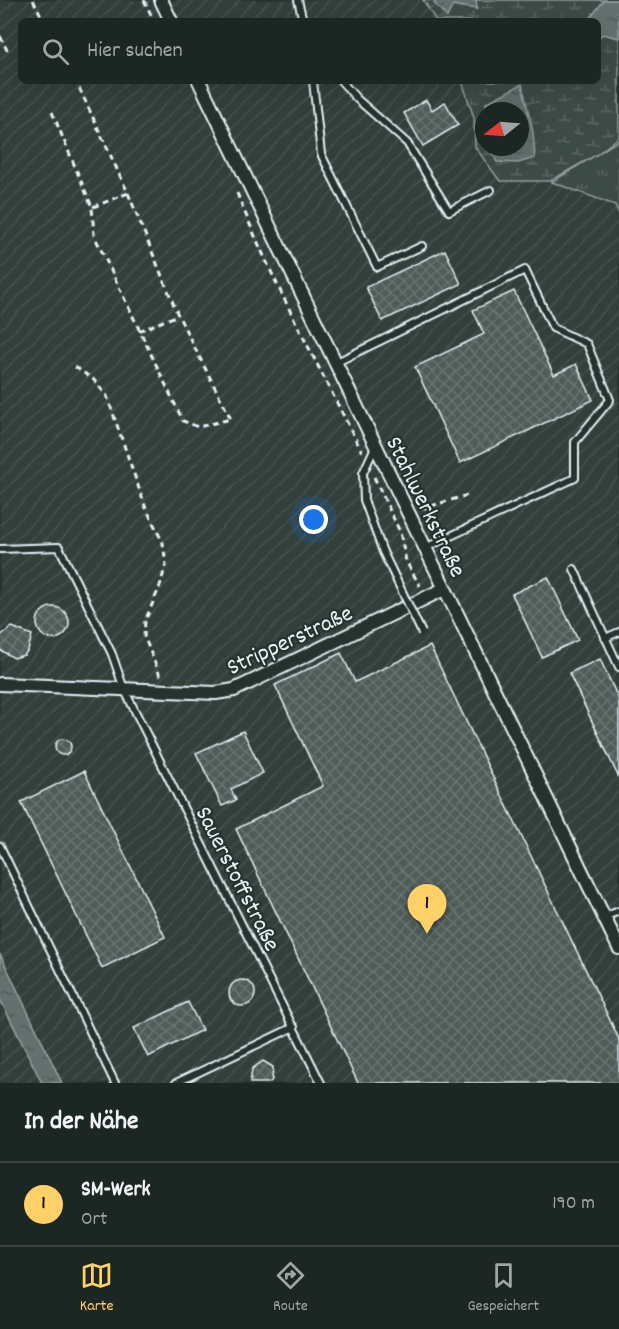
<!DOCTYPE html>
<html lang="de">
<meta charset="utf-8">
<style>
body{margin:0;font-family:Dekko,sans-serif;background:#252e2a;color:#f1f3f6}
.compass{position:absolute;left:475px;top:102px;width:54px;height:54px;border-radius:50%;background:#1c2622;box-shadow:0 6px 24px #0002;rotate:253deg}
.you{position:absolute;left:314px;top:520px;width:21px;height:21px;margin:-15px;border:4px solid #fff;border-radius:50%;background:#1a73e8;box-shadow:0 0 0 9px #1a73e833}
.badge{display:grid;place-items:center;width:39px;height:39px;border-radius:50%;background:#ffd166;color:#111;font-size:20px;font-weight:700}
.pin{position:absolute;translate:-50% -50px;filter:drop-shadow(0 2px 3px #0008)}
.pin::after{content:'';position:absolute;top:32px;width:21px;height:18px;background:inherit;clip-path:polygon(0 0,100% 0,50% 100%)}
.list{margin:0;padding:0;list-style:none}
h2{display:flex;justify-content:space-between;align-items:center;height:78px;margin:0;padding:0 24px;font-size:26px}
h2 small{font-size:20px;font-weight:400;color:#a0a5a5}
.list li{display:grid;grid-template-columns:39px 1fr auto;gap:18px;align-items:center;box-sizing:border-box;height:84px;padding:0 24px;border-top:2px solid #3a4340}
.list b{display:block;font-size:22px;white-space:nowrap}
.list p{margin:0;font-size:20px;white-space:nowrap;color:#a0a5a5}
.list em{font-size:20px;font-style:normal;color:#a0a5a5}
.icon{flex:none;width:33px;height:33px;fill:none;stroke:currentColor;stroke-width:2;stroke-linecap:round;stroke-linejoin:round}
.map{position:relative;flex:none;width:619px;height:1083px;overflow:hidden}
.search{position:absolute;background:#1c2622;box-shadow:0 6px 24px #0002;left:18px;right:18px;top:18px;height:66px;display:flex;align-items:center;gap:15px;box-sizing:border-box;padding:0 21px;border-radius:9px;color:#a0a5a5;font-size:22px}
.sheet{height:162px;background:#1c2622}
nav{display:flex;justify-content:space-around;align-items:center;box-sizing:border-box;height:84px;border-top:2px solid #3a4340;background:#1c2622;font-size:16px;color:#a0a5a5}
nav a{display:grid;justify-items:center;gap:3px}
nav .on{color:#ffd166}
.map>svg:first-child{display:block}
</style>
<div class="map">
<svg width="619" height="1083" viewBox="0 0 619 1083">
<defs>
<pattern id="industrial-furrows" width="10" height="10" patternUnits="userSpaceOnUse" patternTransform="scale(1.5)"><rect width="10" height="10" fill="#333f3a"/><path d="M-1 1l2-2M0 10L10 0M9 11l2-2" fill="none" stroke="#47524e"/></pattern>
<pattern id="grass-tufts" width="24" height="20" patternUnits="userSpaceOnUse" patternTransform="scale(1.5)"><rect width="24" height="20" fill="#3e4b47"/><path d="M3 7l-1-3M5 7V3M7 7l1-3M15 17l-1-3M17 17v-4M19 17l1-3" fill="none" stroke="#5a6562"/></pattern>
<pattern id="wetland-marsh" width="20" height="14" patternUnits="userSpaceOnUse" patternTransform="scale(1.5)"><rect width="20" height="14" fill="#3e4b47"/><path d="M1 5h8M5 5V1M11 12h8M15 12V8" fill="none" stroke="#5a6562"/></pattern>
<pattern id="water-ripples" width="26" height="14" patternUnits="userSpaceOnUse" patternTransform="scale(1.5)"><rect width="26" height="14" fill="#636f6d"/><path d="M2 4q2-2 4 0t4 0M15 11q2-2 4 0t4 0" fill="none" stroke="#535a5a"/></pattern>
<pattern id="building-cross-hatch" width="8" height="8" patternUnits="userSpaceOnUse" patternTransform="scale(1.5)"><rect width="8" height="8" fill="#505c59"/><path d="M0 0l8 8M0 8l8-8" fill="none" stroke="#697472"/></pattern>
</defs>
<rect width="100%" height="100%" fill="#26332d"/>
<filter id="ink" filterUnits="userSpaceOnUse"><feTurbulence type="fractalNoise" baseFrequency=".0167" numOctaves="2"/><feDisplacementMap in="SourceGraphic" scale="12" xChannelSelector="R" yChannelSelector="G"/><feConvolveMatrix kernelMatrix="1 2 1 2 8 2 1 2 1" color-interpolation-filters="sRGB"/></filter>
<g filter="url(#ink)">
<path fill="url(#industrial-furrows)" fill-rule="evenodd" d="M 0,0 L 619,0 L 619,1083 L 0,1083 ZM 21,21 L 598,21 L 598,81 L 21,81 ZM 484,111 L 520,111 L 520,147 L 484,147 Z"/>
<path fill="url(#grass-tufts)" stroke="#939ea0" stroke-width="1.5" d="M 619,140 L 619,214 L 615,205 L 552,182 Z"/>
<path fill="url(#wetland-marsh)" stroke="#939ea0" stroke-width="1.5" fill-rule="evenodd" d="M 423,0 L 619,0 L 619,137 L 596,155 L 550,181 L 500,181 L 475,147 L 474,118 L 462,81 L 598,81 L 598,21 L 436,21 ZM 484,111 L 520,111 L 520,147 L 484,147 Z"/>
<g fill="url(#water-ripples)" stroke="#98a3a5" stroke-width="1.5">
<path d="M 436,0 L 476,0 L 477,9 L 453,5 L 447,17 L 434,3 Z"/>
<path d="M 604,0 L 619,0 L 619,38 L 603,34 L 598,38 L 598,21 L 588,21 Z"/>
<path d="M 522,84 L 533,132 L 535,158 L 518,163 L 497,162 L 489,147 L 520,147 L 520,111 L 486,111 L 486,103 Z"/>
<path d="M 0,954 L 62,1083 L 42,1083 L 0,999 Z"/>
</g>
<g fill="url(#building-cross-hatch)" stroke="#e8f1f8" stroke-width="1.5">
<path d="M 426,100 L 432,110 L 445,102 L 458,125 L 423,146 L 404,113 Z"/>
<path d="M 445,250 L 461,284 L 382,321 L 366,287 Z"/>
<path d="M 514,291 L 554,375 L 576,364 L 593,400 L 460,463 L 415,367 L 484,334 L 473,310 Z"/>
<path d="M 548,577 L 578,640 L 542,657 L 512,594 Z"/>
<circle cx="53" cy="623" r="16"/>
<path d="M 12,627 L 32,635 L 28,650 L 24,655 L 14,658 L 0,650 L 0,636 Z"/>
<path d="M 430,646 L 619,1039 L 619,1083 L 358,1083 L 236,829 L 323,786 L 275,685 L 341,653 L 355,682 Z"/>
<path d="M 600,659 L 619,700 L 619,778 L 569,673 Z"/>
<path d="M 243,731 L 263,773 L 231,789 L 236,800 L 222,806 L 196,753 Z"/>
<circle cx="63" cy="747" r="8"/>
<path d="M 84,771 L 165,937 L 102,968 L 21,802 Z"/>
<circle cx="242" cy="993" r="13"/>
<path d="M 188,1002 L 202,1030 L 148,1057 L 134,1028 Z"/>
<path d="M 263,1061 L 273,1067 L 272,1080 L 269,1083 L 250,1083 L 252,1069 Z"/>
</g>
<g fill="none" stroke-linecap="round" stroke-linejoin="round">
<g stroke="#e8f1f8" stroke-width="10">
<g id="lane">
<path d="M 298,0 L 303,21"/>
<path d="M 313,81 L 321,154 L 377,267 L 422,246"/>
<path d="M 341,81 L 357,99 L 407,143 L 449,211 L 491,190"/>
<path d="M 335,363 L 525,270 L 553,328 L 587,344 L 610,400 L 575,442 L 575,478 L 425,548"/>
<path d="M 375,447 L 363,473 L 364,500 L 383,552"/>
<path d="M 0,549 L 59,547 L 112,654 L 124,689 L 321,1083"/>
<path d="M 574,569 L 619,667"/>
<path d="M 605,638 L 619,632"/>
<path d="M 0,846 L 115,1083"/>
<path d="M 604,917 L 619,911"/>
<path d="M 176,1083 L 294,1027"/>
</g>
</g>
<g stroke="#e8f1f8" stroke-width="16">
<g id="street">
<path d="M 161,0 L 171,21"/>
<path d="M 199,81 L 619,948"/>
<path d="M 0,684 L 216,693 L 234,690 L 444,589"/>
</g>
</g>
<g stroke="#e8f1f8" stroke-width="3" stroke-dasharray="6 4.5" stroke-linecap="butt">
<path d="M 33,0 L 44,21"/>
<path d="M 144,0 L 154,21"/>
<path d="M 0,36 L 9,54"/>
<path d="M 52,112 L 92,207 L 94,235 L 183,421 L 198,427 L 231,419 L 178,315 L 128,193 L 76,81"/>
<path d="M 237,193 C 273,284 319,366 362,452"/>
<path d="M 93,207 L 128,193"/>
<path d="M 139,331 L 178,315"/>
<path d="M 75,367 L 93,379 L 107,396 L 145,506 L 163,543 L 166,564 L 160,586 L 145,621 L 144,636 L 161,678"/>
<path d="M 374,477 L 400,532 L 406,561 L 420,586"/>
<path d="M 421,509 L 468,495"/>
</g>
<use href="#lane" stroke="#26332d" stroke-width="6"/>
<use href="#street" stroke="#26332d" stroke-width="12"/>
<g stroke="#e8f1f8" stroke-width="10" stroke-linecap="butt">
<path id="lane-bridge" d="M 383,552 L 422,633"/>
</g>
<use href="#lane-bridge" stroke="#26332d" stroke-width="6"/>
</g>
</g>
<g text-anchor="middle" stroke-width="4.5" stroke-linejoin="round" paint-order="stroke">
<g font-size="24" fill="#e8f1f8" stroke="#26332d">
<text transform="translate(427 506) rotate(64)" y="8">Stahlwerkstraße</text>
<text transform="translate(289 639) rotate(-25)" y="8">Stripperstraße</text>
<text transform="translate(239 878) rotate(63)" y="8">Sauerstoffstraße</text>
</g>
</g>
</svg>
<svg class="compass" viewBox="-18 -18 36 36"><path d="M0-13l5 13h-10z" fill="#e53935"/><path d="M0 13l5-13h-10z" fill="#a0a5a5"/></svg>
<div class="you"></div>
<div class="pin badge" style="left:427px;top:934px">1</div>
<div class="search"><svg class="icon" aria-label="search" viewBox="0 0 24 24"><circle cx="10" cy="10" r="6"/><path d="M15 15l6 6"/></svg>Hier suchen</div>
</div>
<section class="sheet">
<h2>In der Nähe<small></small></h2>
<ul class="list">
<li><span class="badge">1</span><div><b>SM-Werk</b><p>Ort</p></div><em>190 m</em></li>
</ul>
</section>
<nav>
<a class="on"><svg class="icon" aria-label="map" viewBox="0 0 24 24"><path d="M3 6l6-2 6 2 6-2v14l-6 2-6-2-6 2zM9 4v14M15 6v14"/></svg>Karte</a>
<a><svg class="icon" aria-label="directions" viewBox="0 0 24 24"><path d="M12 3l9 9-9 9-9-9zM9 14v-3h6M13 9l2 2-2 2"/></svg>Route</a>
<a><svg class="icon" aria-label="saved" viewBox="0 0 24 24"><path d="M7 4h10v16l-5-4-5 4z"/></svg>Gespeichert</a>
</nav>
